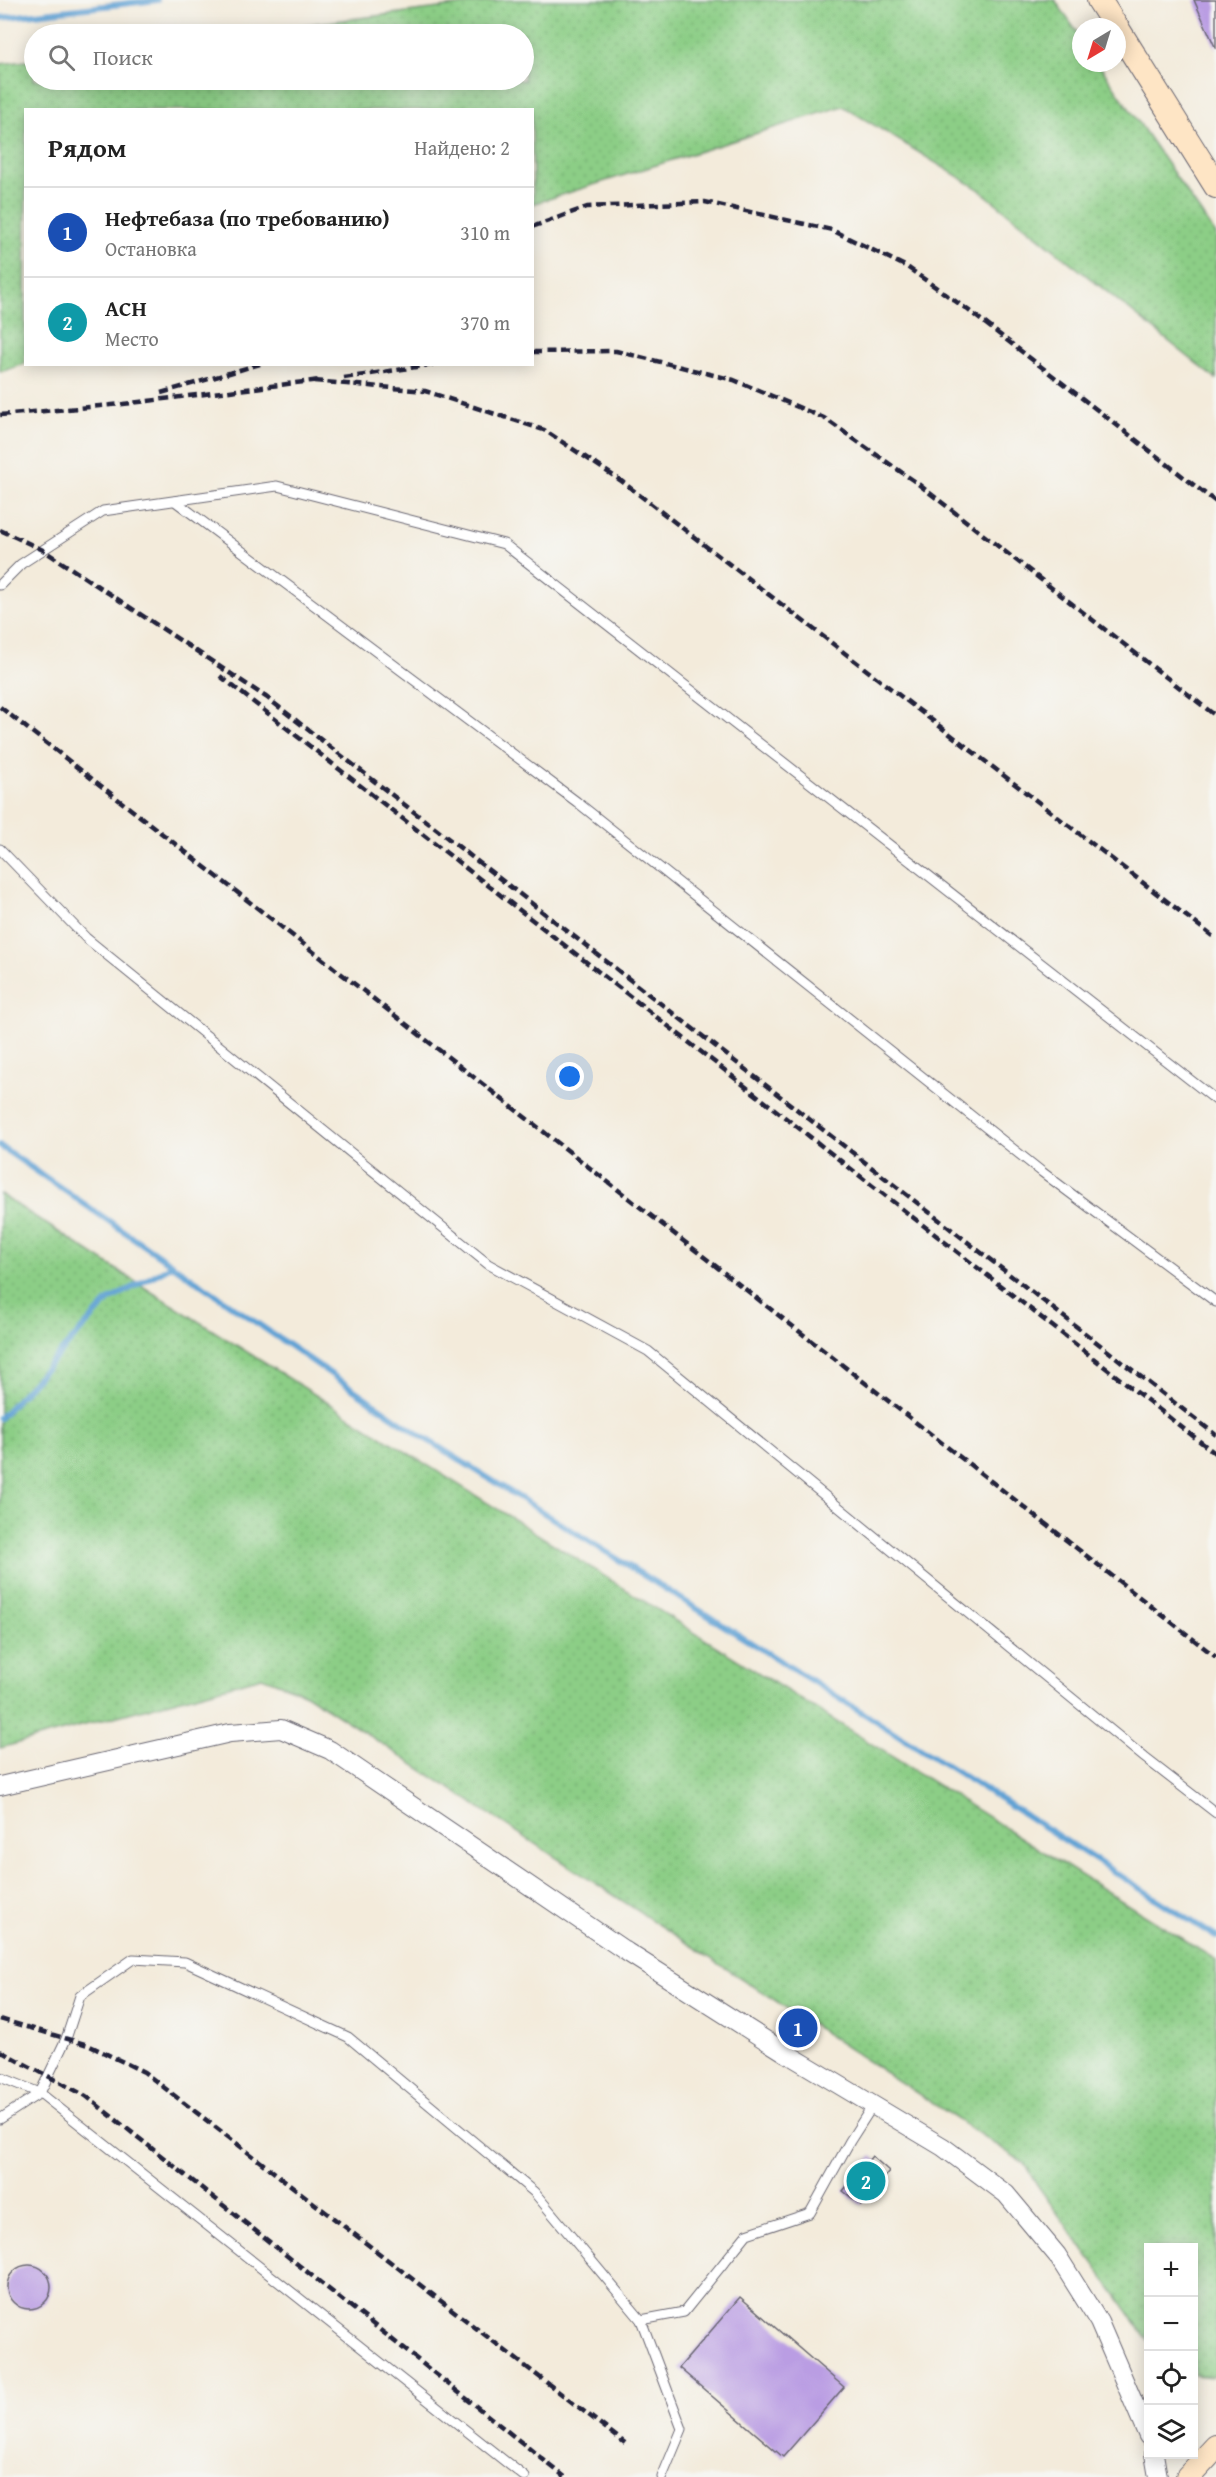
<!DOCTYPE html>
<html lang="ru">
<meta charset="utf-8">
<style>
body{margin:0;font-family:"Gentium Book Plus",serif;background:#f2f2f2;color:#222}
.controls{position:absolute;right:18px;bottom:18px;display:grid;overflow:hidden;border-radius:0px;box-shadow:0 3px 15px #0003}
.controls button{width:54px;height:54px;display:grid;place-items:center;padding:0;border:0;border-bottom:2px solid #e0e0e0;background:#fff;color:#222;font:30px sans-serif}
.compass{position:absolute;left:1072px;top:18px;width:54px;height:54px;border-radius:50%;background:#fff;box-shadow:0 3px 15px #0003;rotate:218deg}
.you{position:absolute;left:570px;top:1077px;width:21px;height:21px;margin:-15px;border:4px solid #fff;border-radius:50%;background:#1a73e8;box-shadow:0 0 0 9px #1a73e833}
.badge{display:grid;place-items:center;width:39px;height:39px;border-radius:50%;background:#b45309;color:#fff;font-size:20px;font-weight:700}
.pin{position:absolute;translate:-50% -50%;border:3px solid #fff;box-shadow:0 2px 6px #0006}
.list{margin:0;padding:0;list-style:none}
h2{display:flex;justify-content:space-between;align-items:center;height:78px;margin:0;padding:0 24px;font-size:26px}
h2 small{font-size:20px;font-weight:400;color:#767676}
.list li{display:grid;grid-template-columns:39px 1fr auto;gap:18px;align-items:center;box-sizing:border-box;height:90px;padding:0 24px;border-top:2px solid #e0e0e0}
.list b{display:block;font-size:22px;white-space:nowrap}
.list p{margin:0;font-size:20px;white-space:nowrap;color:#767676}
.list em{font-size:20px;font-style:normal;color:#767676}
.icon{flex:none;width:33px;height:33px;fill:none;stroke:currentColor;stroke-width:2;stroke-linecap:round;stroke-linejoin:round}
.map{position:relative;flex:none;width:1216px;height:2477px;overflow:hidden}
.search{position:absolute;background:#fff;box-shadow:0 3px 15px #0003;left:24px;top:24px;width:510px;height:66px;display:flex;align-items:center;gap:15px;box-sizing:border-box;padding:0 21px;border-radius:33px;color:#767676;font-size:22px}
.panel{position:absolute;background:#fff;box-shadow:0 3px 15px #0003;left:24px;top:108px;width:510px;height:258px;border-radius:0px}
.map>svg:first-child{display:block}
</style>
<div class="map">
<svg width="1216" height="2477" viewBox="0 0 1216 2477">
<defs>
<pattern id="grass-dots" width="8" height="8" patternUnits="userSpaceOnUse" patternTransform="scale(1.5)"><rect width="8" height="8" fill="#8cce86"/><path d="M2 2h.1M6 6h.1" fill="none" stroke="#78b175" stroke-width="1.8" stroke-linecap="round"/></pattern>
</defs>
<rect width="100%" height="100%" fill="#f6f6f2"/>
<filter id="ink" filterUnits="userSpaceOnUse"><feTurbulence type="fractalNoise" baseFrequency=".0167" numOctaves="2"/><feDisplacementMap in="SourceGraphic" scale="12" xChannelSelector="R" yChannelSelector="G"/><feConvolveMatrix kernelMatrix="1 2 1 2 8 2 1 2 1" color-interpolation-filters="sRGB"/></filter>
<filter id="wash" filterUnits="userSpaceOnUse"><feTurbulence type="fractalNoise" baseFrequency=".008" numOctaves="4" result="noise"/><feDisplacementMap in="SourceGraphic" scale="24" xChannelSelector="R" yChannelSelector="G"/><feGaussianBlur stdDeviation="1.35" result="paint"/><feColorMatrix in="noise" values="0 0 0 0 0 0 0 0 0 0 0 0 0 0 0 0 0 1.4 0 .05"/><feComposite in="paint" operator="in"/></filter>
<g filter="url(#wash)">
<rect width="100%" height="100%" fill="#f3ebdb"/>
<g fill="url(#grass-dots)" stroke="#577860" stroke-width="1.5">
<path d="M 503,0 L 1055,0 L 1081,38 L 1081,63 L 1098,63 L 1216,235 L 1216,379 L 977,188 L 843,106 L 533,204 L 532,110 L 26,110 L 25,364 L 0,372 L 0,64 L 34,60 L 34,80 L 524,80 L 524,34 L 232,34 Z"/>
<path d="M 0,1194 L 139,1284 L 1216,1960 L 1216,2373 L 1212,2377 L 1194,2375 L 1194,2248 L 1148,2248 L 1148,2340 L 1038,2186 L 1024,2163 L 304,1693 L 262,1677 L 0,1748 Z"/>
</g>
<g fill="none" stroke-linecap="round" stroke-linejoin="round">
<g stroke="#61a2d4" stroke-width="6">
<path d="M 0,18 L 157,0"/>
<path d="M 0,1146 L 418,1434 L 1005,1802 L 1216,1937"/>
<path d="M 0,1418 L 108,1301 L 173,1265"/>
</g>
</g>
<g id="blocks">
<g fill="#ba9de3">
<path d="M 1194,0 L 1216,0 L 1216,49 Z"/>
<path d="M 872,2156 L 889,2171 L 861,2205 L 843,2191 Z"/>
<circle cx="29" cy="2287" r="22"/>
<path d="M 740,2297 L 844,2387 L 783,2457 L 679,2368 Z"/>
</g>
</g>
</g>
<g filter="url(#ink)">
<use href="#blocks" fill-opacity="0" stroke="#6b6873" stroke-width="1.5"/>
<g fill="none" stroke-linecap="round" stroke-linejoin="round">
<g stroke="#6b6873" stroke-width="11">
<g id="lane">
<path d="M 175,501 L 577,802 L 1042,1172 L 1216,1302"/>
<path d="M 0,585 L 21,564 L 103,511 L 277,486 L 504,544 L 1216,1100"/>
<path d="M 0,849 L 86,938 L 488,1264 L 648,1351 L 1145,1758 L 1216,1813"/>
<path d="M 0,2077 L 40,2093 L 525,2477"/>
<path d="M 0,2119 L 40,2093 L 66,2039 L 80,1996 L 133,1959 L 185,1962 L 348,2037 L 534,2192 L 641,2320 L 682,2429 L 662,2477"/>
<path d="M 641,2320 L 684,2312 L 747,2234 L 810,2213 L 850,2141 L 873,2105"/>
</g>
</g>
<g stroke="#6b6873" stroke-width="20">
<g id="street">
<path d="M 0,1786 L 230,1733 L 281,1729 L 330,1750 L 627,1952 L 786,2053 L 943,2147 L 1006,2194 L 1057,2255 L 1099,2322 L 1148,2436"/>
<path d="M 1154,2454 L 1158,2477"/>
</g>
</g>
<g stroke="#6b6873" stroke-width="26">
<g id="secondary">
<path d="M 1099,0 L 1116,27"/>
<path d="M 1117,28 L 1216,186"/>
<path d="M 1188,2477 L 1216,2447"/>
</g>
</g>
<use href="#lane" stroke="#fff" stroke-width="9"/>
<use href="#street" stroke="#fff" stroke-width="18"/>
<use href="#secondary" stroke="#fee5c5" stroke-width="24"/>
<g stroke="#22223b" stroke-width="4.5" stroke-dasharray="9 4.5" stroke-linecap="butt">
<path d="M 532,227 L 587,207 L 705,202 L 832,230 L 907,267 L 968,310 L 1216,502"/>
<path d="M 532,352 L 616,351 L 734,380 L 824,418 L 917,483 L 1216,716"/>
<path d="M 344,378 L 436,364"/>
<path d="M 314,381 L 425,391 L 544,430 L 620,480 L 1216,939"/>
<path d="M 161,393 L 260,364"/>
<path d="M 0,415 L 123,404 L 320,380"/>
<path d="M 0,530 L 43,550 L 266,697 L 1216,1435"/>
<path d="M 220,676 L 1216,1454"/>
<path d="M 0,707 L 1216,1657"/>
<path d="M 0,2019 L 88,2045 L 144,2072 L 625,2443"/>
<path d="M 0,2051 L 86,2096 L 565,2477"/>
</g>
</g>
</g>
</svg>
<div class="controls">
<button>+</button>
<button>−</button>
<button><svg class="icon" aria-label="locate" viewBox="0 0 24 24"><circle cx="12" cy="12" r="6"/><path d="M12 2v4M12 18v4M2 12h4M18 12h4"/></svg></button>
<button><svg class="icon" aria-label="layers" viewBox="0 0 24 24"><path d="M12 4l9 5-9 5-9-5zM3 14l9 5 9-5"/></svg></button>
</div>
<svg class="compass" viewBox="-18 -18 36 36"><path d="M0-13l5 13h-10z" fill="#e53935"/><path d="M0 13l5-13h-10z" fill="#767676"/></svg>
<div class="you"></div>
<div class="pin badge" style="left:798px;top:2028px;background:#1a4fb4">1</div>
<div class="pin badge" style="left:866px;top:2181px;background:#0f9aa8">2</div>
<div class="search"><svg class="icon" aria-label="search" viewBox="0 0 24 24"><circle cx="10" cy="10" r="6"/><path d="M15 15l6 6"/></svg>Поиск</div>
<section class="panel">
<h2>Рядом<small>Найдено: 2</small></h2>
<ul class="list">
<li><span class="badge" style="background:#1a4fb4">1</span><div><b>Нефтебаза (по требованию)</b><p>Остановка</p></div><em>310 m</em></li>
<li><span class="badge" style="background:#0f9aa8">2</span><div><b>АСН</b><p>Место</p></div><em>370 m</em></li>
</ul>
</section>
</div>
